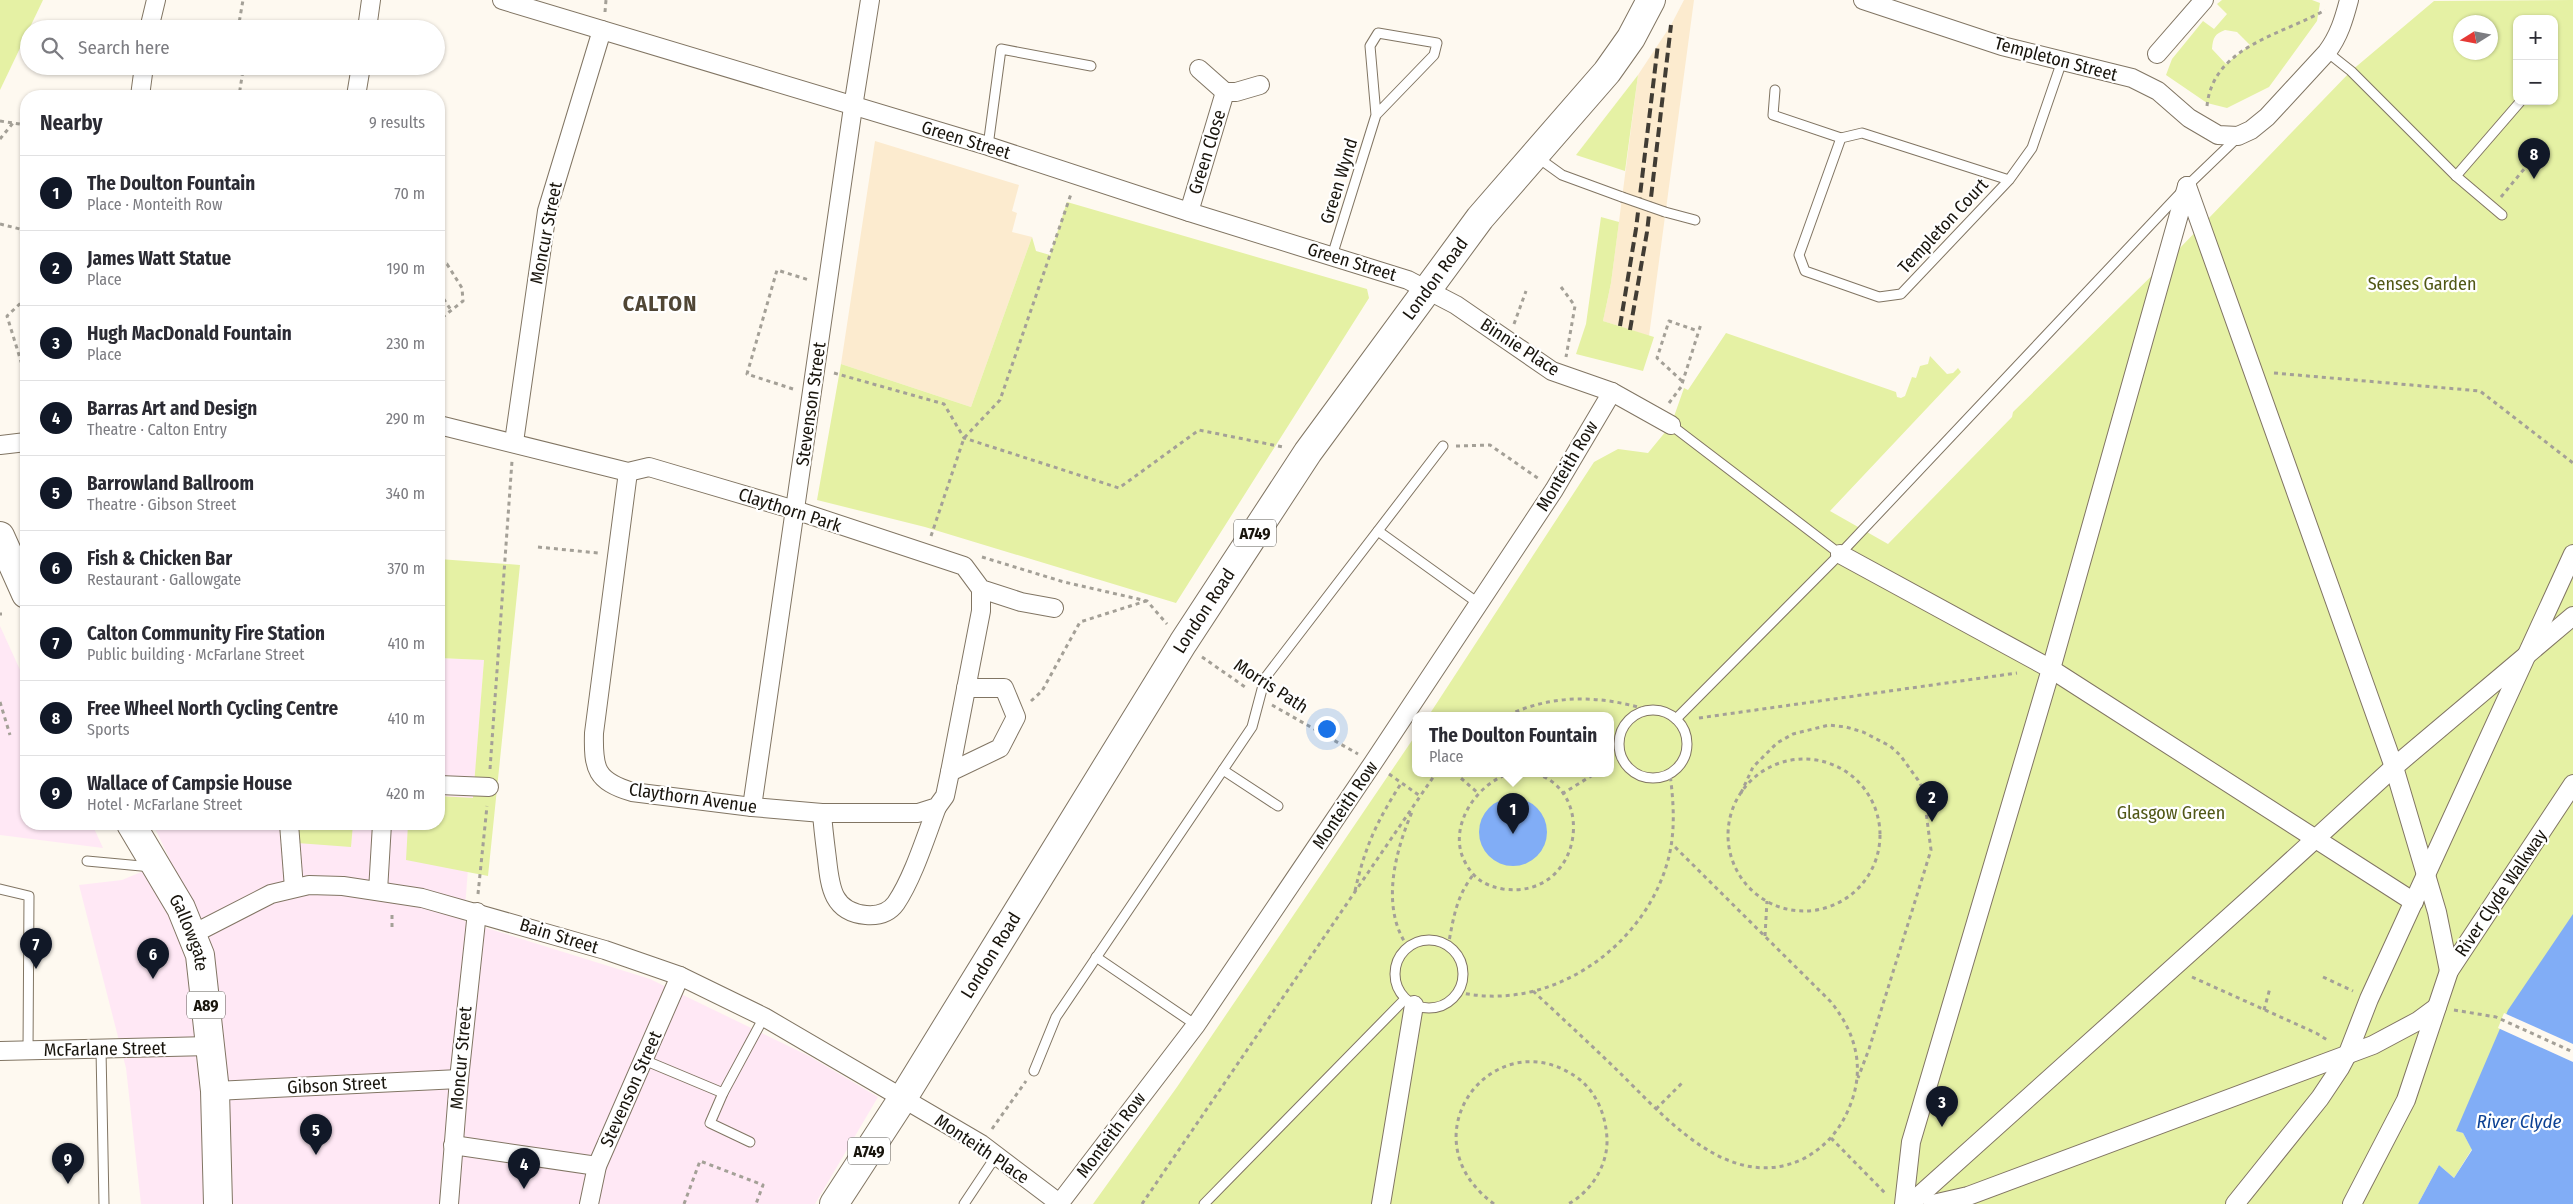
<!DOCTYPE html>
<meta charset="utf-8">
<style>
body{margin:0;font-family:"Fira Sans Condensed",sans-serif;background:#f2f2f3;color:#2b2b33}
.controls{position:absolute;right:15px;top:15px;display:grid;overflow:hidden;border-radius:10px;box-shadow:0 1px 4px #0004}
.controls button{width:45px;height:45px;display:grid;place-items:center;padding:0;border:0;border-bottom:1px solid #e1e1e2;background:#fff;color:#2b2b33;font:25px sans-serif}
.compass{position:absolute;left:2453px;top:15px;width:45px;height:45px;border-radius:50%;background:#fff;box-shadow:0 1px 4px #0004;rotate:259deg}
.you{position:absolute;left:1326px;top:728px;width:18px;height:18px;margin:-12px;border:4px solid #fff;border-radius:50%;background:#1a73e8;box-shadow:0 0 0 8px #1a73e833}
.badge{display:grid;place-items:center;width:32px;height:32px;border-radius:50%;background:#111827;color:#fff;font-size:16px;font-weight:700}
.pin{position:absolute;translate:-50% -41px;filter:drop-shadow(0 1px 2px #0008)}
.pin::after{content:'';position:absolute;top:26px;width:18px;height:15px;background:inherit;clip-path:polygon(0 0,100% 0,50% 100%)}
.popup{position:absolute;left:1412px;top:712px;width:202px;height:65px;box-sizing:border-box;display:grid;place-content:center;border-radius:10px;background:#fff;filter:drop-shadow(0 1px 4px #0005);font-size:16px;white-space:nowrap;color:#7c7c81}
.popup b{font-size:19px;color:#2b2b33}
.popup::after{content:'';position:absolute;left:50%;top:100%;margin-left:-10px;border:10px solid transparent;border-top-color:#fff}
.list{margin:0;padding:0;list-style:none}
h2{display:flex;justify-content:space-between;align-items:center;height:65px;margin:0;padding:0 20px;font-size:21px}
h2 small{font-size:16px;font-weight:400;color:#7c7c81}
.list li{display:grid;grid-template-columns:32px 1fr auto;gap:15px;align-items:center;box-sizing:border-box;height:75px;padding:0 20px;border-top:1px solid #e1e1e2}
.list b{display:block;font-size:19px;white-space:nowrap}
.list p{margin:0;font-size:16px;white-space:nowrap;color:#7c7c81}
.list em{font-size:16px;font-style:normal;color:#7c7c81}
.icon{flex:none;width:28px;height:28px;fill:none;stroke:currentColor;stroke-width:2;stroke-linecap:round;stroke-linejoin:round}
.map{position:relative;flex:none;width:2573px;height:1204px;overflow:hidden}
.search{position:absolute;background:#fff;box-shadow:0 1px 4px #0004;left:20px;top:20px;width:425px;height:55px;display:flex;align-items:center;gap:12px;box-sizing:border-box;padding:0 18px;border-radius:28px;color:#7c7c81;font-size:19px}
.panel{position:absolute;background:#fff;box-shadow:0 1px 4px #0004;left:20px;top:90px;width:425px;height:740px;border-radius:20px}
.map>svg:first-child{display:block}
</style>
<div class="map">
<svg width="2573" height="1204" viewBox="0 0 2573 1204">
<rect width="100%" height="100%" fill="#fef9f0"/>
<g fill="#ffe8f5">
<path d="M 0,626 L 26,683 L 26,824 L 92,824 L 103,848 L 0,835 Z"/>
<path d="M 439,658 L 484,660 L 464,921 L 650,979 L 809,1056 L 878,1097 L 815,1204 L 141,1204 L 126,1068 L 79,885 L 122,880 L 170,860 L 153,824 L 439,824 Z"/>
</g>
<g fill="#fcebcf">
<path d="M 1684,0 L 1694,0 L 1649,336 L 1603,321 L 1611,283 L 1638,75 L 1671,25 Z"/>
<path d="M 875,141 L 1019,185 L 1012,211 L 1017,213 L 1012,232 L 1032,237 L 971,407 L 841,364 Z"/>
</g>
<g fill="#e5f1a4" fill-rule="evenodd">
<path d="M 0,0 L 43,0 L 0,90 Z"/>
<path d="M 2222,0 L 2312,0 L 2320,3 L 2317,21 L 2269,87 L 2227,108 L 2207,103 L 2166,75 L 2172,59 L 2203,21 L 2214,29 L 2227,14 L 2217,4 ZM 2225,30 L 2237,32 L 2250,45 L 2226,64 L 2212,49 C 2213,37 2215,34 2225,30 Z"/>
<path d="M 2573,0 L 2573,931 L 2457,1131 L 2463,1133 L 2472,1149 L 2454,1178 L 2439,1165 L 2418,1204 L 1093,1204 L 1177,1087 L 1415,736 L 1416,773 L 1610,773 L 1610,715 L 1429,715 L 1594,462 L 1618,449 L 1648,453 L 1671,425 L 1684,388 L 1688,390 L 1726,333 L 1896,392 L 1897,397 L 1901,398 L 1905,396 L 1912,377 L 1916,378 L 1920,366 L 1928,364 L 1930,356 L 1947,374 L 1953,373 L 1958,368 L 1961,372 L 1830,511 L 1888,544 L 2012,417 L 2013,412 L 2177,251 L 2351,71 L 2434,1 ZM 2517,19 L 2554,19 L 2554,101 L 2517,101 ZM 2460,22 L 2490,22 L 2490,52 L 2460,52 Z"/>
<path d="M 1638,75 L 1625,171 L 1576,155 Z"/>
<path d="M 1067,202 L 1367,289 L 1369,298 L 1176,603 L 925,527 L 817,500 L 841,364 L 971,407 L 1032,237 L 1036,251 L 1050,255 Z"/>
<path d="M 1601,217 L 1619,222 L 1611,283 L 1603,321 L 1654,337 L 1643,371 L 1576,354 L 1586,324 Z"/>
<path d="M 439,559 L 520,565 L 488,876 L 406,860 L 408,824 L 439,824 L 439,796 L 473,798 L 484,660 L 439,658 Z"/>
<path d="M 297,824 L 353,824 L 351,847 L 297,843 Z"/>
</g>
<g fill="#81adf6">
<circle cx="1513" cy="832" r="34"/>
<path d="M 2573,914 L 2573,1204 L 2418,1204 L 2439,1165 L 2454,1178 L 2472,1150 L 2463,1133 L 2456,1131 L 2508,1010 Z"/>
</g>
<path fill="#fef9f0" d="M 2504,1013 L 2573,1044 L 2573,1062 L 2498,1028 Z"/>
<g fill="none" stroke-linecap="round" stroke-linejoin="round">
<g stroke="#817563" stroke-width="11">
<g id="lane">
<path d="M 2327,52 L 2351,71 L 2456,176 L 2502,215"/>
<path d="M 1775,90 L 1773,115 L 1841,138"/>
<path d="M 988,146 L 1001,49 L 1091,66"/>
<path d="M 1537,157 L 1562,175 L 1622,197"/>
<path d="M 2456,176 L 2520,102"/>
<path d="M 2009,180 L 1862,133 L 1841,138 L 1799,255 L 1805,271 L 1879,297 L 1901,294 L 2009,180 L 2032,148 L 2062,61"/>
<path d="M 1665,212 L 1695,220"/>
<path d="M 1332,256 L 1376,115 L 1370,46 L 1378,33 L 1437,43 L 1434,55 L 1376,115"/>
<path d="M 1671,425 L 1840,554"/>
<path d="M 1378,531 L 1478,603"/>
<circle cx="1653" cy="744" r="34"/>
<path d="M 1676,719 L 1840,554 L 2187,186 L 2238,137"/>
<path d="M 1223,770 L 1278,806"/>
<path d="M 87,861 L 152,867"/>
<path d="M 0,889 L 29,896 L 28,1051"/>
<circle cx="1429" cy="974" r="34"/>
<path d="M 1096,957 L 1196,1025"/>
<path d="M 101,1050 L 104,1204"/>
<path d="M 644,1060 L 723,1093 L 710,1123 L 750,1142"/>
<path d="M 1034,1071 L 1056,1017 L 1252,727 L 1265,678 L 1443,446"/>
<path d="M 723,1093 L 764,1017"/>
<path d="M 964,1204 L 996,1156"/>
<path d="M 1204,1204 L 1405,999"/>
</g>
</g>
<g stroke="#817563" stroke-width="20">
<g id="street">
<path d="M 502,0 L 988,146 L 1189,212 L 1408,280 L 1456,305 L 1552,371 L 1612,392 L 1671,425"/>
<path d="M 1863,0 L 2002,46 L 2132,78 L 2158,91 L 2189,118 L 2218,135 L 2238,136 L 2251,130 L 2267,117 L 2327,52 C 2339,36 2344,19 2349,0"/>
<path d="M 149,29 L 156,0"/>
<path d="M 367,29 L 371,0"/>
<path d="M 2157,54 L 2204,0"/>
<path d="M 1199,69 L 1225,92 L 1236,92 L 1260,85"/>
<path d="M 140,96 L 144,66"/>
<path d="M 356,96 L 361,66"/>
<path d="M 2187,186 L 2394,767 L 2437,912 L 2449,971"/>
<path d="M 1189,212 L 1225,92"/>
<path d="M 439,425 L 628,472 L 649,467 L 795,510 L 964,566 L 981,589 L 1021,602 L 1054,608"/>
<path d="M 514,442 L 547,211 L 602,30"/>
<path d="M 0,445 L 26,442"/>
<path d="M 628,472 L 594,733 C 593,769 596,781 632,792 L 752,807 L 822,813 L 918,813 L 937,807 L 945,796 L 950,772 L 981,611 L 981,589"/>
<path d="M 1840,554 L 2051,669 L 2414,902"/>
<path d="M 950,772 L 1000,748 L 1016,717 L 1004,688 L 966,688"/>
<path d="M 439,785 L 489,787"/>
<path d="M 752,807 L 853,107 L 870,0"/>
<path d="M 822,813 C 823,828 825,843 827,859 C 830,886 832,912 866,915 C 878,916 889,913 896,903 C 913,878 926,836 937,807"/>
<path d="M 289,824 L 294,888"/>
<path d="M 378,891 L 382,824"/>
<path d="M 193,934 L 271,894 L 309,885 L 343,886 L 422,898 L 605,950 L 680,976 L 764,1017 L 981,1144 L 1059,1203"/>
<path d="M 0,1051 L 210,1046"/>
<path d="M 215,1091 L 459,1079"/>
<path d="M 453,1145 L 597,1166"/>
<path d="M 449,1204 L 459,1079 L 477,912"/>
<path d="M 589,1204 L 597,1166 L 680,976"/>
<path d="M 1059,1204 L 1196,1025 L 1373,763 L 1554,490 L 1612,392"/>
<path d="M 1381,1204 L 1414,1005"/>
<path d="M 1904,1204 L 1911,1142 L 2051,669 L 2187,186"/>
<path d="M 1910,1204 L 2255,894 L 2394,767 L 2573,616"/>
<path d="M 1933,1204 L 1968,1196 L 2373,1045 L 2418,1021 L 2437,1007"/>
<path d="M 2235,1204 L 2320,1098 L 2340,1068 L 2348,1053 L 2369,999 L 2573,554"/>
<path d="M 2352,1204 L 2406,1100 L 2449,971 L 2573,784"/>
</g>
</g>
<g stroke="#817563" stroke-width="30">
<g id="primary">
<path d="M 0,536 L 26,594"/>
<path id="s1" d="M 131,824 L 181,908 L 200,955 L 215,1091 L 218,1204"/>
<path id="s2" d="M 834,1204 L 903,1098 L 1183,643 L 1308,452 L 1480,218 L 1607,72 L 1631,38 L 1651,0"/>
</g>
</g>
<g stroke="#a4a097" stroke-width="3" stroke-dasharray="4 4" stroke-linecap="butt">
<path d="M 605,12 L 606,0"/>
<path d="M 238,29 L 243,0"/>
<path d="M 233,66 L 232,69 L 243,70 L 239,96"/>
<path d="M 2207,106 C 2213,46 2282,35 2325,10"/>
<path d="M 0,121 L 26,125"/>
<path d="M 0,139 L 13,123"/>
<path d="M 2501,197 L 2534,157"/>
<path d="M 0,224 L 20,229 L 26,245"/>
<path d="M 439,265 L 447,264 L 462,288 L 463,301 L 439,320"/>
<path d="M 1561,287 L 1575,306 L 1566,357"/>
<path d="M 439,292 L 451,310"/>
<path d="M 26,298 L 7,316 L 23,368 L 26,367"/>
<path d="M 1514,324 L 1526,291"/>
<path d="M 834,373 L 944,404 L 964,438 L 1119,488 L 1199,430 L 1283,447"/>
<path d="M 2274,373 L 2480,391 L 2573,463"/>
<path d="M 1682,381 L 1657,358 L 1669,321 L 1698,331"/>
<path d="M 793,389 L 747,374 L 777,270 L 809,280"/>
<path d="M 1669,403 L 1681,387 L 1701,324"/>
<path d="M 1456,446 L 1490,445 L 1539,479"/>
<path d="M 931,536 L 964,438 L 1000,400 L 1071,194"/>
<path d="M 538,547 L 598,553"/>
<path d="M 982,557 L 1064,582 L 1147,601 L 1167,624"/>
<path d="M 0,614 L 2,614"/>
<path d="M 1202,657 L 1248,689"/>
<path d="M 1031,701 L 1042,691 L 1080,622 L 1146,601"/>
<path d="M 0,702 L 10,735"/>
<path d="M 1272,705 L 1358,754"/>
<path d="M 1508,715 C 1554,694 1600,695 1648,710"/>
<path d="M 1699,718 L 2017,673"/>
<circle cx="1804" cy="835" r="76"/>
<path d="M 1610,763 L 1622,756"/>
<path d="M 490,769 L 512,461"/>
<path d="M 1455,773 L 1478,793"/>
<path d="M 1512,773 C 1478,781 1446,827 1465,862 C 1473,878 1485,886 1503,889 C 1583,900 1598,787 1532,773"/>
<path d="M 1389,774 L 1420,796"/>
<path d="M 1741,793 L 1753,767 L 1777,743 L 1793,734 L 1829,725 L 1846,727 L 1863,732 L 1890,746 L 1900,755 L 1918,780 L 1923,789 L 1931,850 L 1869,1049 L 1858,1078"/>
<path d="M 1562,794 L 1596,773"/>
<path d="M 1355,891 C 1365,846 1377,821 1402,782"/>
<path d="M 478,894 L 487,806"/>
<path d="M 392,927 L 392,912"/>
<path d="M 1765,936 L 1767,901"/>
<path d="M 1408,947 C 1380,908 1395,852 1412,812"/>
<path d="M 1448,947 C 1453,920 1456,897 1473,875"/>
<path d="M 2192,977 L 2316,1033 L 2329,1041"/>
<path d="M 2323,977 L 2353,991"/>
<path d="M 1533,991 C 1562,1018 1590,1044 1618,1071 C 1665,1117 1729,1194 1803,1159 C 1826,1147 1842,1128 1851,1103 C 1865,1066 1855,1032 1831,1002 L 1672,844"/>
<path d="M 1458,992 C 1546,1013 1639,952 1666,867 C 1676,836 1674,805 1670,774"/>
<path d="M 2264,1010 L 2270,988"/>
<path d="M 2454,1010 L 2496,1017 L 2573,1052"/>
<path d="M 1656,1109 L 1684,1081"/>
<path d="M 992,1129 L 1026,1081"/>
<path d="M 1831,1138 L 1885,1193"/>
<path d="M 684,1204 L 700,1161 L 763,1185 L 756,1204"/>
<path d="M 1142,1204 L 1436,773"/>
<path d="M 1494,1204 C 1402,1136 1496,1017 1579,1079 C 1597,1093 1606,1116 1607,1139 C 1608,1165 1591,1192 1568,1204"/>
</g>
<use href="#lane" stroke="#fff" stroke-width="9"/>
<use href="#street" stroke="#fff" stroke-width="18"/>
<use href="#primary" stroke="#fff" stroke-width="28"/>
<g stroke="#413c34" stroke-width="4" stroke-dasharray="10 5" stroke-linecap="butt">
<path d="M 1620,326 L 1636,229 L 1658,44"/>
<path d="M 1630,330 L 1647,232 L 1671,25"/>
</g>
<g stroke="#817563" stroke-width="11" stroke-linecap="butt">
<path id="lane-bridge" d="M 1622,197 L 1665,212"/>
</g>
<use href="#lane-bridge" stroke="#fff" stroke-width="9"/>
</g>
<g text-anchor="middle" stroke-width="4.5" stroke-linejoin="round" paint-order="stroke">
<g fill="#fff" stroke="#5d5a55" stroke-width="1">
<rect x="1234" y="519.5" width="42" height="27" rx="4"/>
<rect x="187" y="991.5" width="38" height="27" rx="4"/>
<rect x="848" y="1137.5" width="42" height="27" rx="4"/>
</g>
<g font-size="16" font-weight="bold" fill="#18140c">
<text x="1255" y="539">A749</text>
<text x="206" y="1011">A89</text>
<text x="869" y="1157">A749</text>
</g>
<g font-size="18" fill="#18140c" stroke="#fff">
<text transform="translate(2056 59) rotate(15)" y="6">Templeton Street</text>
<text transform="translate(966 140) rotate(17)" y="6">Green Street</text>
<text transform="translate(1207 152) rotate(-73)" y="6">Green Close</text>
<text transform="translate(1339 181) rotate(-73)" y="6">Green Wynd</text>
<text transform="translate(1943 226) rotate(-47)" y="6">Templeton Court</text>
<text transform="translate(546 233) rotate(-79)" y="6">Moncur Street</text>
<text transform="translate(1352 262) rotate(17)" y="6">Green Street</text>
<text dy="6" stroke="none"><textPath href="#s2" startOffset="1104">London Road</textPath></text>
<text transform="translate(1520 347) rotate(33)" y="6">Binnie Place</text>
<text transform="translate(811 404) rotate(-82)" y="6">Stevenson Street</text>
<text transform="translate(1567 466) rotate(-59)" y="6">Monteith Row</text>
<text transform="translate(790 510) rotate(18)" y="6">Claythorn Park</text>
<text dy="6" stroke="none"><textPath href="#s2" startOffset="699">London Road</textPath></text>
<text transform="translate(1271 686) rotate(33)" y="6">Morris Path</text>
<text transform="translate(693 798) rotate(8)" y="6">Claythorn Avenue</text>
<text transform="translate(1345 805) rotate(-56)" y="6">Monteith Row</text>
<text transform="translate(2501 893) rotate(-56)" y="6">River Clyde Walkway</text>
<text dy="6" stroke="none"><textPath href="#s1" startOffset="124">Gallowgate</textPath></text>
<text transform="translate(559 936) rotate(17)" y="6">Bain Street</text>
<text dy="6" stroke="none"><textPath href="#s2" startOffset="294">London Road</textPath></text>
<text transform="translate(105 1049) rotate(-1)" y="6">McFarlane Street</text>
<text transform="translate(461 1058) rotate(-85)" y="6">Moncur Street</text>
<text transform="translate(337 1085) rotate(-3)" y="6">Gibson Street</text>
<text transform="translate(631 1089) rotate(-66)" y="6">Stevenson Street</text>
<text transform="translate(1111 1135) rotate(-53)" y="6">Monteith Row</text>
<text transform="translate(982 1149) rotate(34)" y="6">Monteith Place</text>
</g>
<g font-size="18" fill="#515816" stroke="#fff">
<text x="2422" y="290">Senses Garden</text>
<text x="2171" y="819">Glasgow Green</text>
</g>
<g font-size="19" font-style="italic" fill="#0d4294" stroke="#fff">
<text x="2519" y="1128">River Clyde</text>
</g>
<g font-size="22" font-weight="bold" letter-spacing="1" fill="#504635" stroke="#fff">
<text x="660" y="311">CALTON</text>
</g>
</g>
</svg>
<div class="controls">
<button>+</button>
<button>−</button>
</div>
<svg class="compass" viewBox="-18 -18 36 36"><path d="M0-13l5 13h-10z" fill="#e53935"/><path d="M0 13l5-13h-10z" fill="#7c7c81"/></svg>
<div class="you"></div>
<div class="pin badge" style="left:1513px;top:834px">1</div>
<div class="popup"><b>The Doulton Fountain</b>Place</div>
<div class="pin badge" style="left:1932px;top:822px">2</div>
<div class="pin badge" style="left:1942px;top:1127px">3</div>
<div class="pin badge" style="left:524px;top:1189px">4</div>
<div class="pin badge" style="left:316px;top:1155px">5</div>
<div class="pin badge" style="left:153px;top:979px">6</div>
<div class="pin badge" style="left:36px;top:969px">7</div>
<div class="pin badge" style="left:2534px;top:179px">8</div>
<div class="pin badge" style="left:68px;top:1184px">9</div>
<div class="search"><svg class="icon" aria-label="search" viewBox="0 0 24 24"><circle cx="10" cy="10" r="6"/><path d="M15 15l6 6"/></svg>Search here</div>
<section class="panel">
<h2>Nearby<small>9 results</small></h2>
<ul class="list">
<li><span class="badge">1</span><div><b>The Doulton Fountain</b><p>Place · Monteith Row</p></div><em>70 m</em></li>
<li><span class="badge">2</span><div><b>James Watt Statue</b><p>Place</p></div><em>190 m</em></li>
<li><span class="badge">3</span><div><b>Hugh MacDonald Fountain</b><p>Place</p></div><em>230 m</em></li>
<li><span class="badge">4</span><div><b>Barras Art and Design</b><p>Theatre · Calton Entry</p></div><em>290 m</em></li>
<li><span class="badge">5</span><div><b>Barrowland Ballroom</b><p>Theatre · Gibson Street</p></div><em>340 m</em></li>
<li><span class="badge">6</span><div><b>Fish &amp; Chicken Bar</b><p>Restaurant · Gallowgate</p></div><em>370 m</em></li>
<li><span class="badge">7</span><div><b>Calton Community Fire Station</b><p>Public building · McFarlane Street</p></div><em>410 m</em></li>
<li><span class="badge">8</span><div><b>Free Wheel North Cycling Centre</b><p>Sports</p></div><em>410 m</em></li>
<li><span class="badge">9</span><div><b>Wallace of Campsie House</b><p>Hotel · McFarlane Street</p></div><em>420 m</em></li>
</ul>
</section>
</div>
